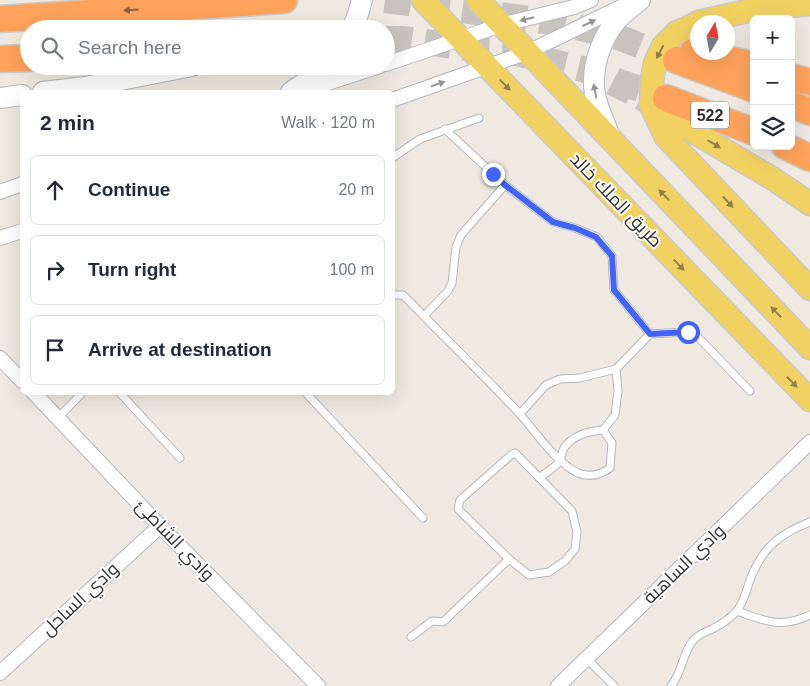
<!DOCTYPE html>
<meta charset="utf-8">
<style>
body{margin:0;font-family:Helvetica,Cairo,sans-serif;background:#f2f2f3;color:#1f2937}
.controls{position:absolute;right:15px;top:15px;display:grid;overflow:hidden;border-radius:8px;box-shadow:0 5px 20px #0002}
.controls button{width:45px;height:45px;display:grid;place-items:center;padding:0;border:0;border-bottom:1px solid #e0e1e3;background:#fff;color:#1f2937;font:25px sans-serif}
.compass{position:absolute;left:690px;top:15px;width:45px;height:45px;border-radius:50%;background:#fff;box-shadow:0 5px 20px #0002;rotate:10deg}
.stop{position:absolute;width:15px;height:15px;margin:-11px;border:4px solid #4264fb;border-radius:50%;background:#fff}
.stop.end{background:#4264fb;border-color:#fff;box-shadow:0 1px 5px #0008}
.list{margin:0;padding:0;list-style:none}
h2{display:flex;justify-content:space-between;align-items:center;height:65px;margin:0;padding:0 20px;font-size:21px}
h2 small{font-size:16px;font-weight:400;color:#747a83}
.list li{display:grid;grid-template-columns:32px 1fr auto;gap:15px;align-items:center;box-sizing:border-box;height:70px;margin:0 10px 10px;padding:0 10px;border:1px solid #e0e1e3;border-radius:8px}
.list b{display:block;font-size:19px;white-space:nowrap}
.list em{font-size:16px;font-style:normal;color:#747a83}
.icon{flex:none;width:28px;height:28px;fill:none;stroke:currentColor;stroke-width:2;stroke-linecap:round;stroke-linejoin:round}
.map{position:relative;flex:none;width:810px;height:686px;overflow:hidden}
.search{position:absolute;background:#fff;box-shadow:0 5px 20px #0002;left:20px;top:20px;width:375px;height:55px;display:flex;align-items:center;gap:12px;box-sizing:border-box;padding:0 18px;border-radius:28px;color:#747a83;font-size:19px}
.panel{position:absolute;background:#fff;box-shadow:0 5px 20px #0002;left:20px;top:90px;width:375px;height:305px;border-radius:8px}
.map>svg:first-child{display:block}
</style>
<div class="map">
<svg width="810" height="686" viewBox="0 0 810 686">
<rect width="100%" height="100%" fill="#efe9e1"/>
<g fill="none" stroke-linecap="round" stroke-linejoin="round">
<path stroke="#c8c4bd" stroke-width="22" stroke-dasharray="22 11" stroke-linecap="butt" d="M 582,69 L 639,98 L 666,115"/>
<g stroke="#c8c4bd" stroke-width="26" stroke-dasharray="26 13" stroke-linecap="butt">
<path d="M 385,0 L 560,23 L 618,37 L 676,60"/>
<path d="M 386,39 L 404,39 L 482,50 L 508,51 L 582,69 L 666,98"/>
</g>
<g stroke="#b4b7c1" stroke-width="9">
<g id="lane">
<path d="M 445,129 L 505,185 L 553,222 L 575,228 L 597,237 L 612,256 L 614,290 L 650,334"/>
<path d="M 392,158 L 420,139 L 479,118"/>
<path d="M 392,295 L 403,295 L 412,304 C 447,340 484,376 519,413 C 536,432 555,462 578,473 C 590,478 600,475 610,468 L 612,443 L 603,430"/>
<path d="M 424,316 L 448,291 L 452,283 L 456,247 L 461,235 L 505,185"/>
<path d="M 119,392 L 180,458"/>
<path d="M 305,392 L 423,518"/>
<path d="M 520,414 L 546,385 L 560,379 L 580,378 L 616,369 L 650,334 L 688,332 L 696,335 L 750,391"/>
<path d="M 58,418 L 83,392"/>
<path d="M 515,453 L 572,511 L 577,532 L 575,549 L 565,561 L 549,572 L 529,575 L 509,559 L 458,509 L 460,500 L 511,455 Z"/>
<path d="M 539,478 C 545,473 557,467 560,460 C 562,456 562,451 564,448 C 573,435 589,431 603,430 L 615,415 L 618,391 L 616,369"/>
<path d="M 737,611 C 765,621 781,629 810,615"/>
<path d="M 411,637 L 432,621 L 443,622 L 509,559"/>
<path d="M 587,659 L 614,686"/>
<path d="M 671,686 C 682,673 682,655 692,642 C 697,634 707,632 714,628 C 722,624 730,618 736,612 C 744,603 747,588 751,577 C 764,546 780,534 810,522"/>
</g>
</g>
<g stroke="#b4b7c1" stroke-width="16">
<g id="street">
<path d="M 386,64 L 501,25 L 574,7 L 591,0"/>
<path d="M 300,92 L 380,66"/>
<path d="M 392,100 L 528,52 L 625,5"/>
<path d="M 0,192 L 22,184"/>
<path d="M 0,238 L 22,231"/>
<path d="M 0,358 L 22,381"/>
<path d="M 33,392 L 160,526 L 318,686"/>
<path d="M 0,673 L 160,526"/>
<path d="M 558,686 L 810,442"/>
</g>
</g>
<g stroke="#b4b7c1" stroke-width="22">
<g id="secondary">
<path d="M 352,29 L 358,14 L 362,0"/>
<path d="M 43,92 L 85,87 L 192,66"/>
<path d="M 291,92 L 306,82 L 324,66"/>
<path d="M 0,98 L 22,95"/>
<path d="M 610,137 C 604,120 593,100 594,81 C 594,60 603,36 617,20 C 623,13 633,6 640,0"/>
</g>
</g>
<g stroke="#c9c9c9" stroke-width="25">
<g id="primary">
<path d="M 423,0 L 810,400"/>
<path d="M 478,0 L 810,348"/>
<path d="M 699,22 L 751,10 L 810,4"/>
<path d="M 698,23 L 676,33 L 663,46 L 655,63 L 652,80 L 651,106 L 666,137 L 810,289"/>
<path d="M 672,119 L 775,180 L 810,204"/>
</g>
</g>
<g stroke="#c9c9c9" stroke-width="29">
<g id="highway">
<path d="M 0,19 L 284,0"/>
<path d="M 693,52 L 754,65"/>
<path d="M 0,59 L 29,58"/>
<path d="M 676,60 L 754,89"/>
<path d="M 791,77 L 810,82"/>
<path d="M 666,98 L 754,132"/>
<path d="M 791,104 L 810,112"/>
<path d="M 785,146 L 810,158"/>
</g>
</g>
<use href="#lane" stroke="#fff" stroke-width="7"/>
<use href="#street" stroke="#fff" stroke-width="14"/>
<use href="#secondary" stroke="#fff" stroke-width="20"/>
<use href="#primary" stroke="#f2d163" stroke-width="22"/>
<use href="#highway" stroke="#ffa35c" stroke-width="26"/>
</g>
<defs><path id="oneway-solid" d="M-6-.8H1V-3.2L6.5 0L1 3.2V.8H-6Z" transform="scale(1.25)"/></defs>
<use fill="#8c6343" href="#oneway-solid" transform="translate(131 10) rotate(176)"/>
<g fill="#969696">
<use href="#oneway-solid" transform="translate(527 19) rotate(166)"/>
<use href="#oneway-solid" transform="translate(589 23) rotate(-25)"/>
<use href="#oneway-solid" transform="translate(438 84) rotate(-19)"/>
<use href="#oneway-solid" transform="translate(595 91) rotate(-101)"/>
</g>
<g fill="#908048">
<use href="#oneway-solid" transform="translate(660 52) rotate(117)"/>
<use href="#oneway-solid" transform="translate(505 85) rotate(46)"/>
<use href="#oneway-solid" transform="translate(714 144) rotate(31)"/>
<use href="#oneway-solid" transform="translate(664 195) rotate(-134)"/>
<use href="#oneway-solid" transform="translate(728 202) rotate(47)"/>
<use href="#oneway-solid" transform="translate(679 265) rotate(46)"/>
<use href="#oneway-solid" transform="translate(776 312) rotate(-134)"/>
<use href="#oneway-solid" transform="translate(792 382) rotate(46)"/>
</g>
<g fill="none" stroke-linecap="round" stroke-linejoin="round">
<path stroke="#4264fb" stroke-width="6" d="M 493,174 L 505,185 L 553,222 L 575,228 L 596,237 L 612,256 L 614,290 L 650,334 L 688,332"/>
</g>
<g text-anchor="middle" stroke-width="4" stroke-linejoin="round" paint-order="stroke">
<rect fill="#fff" stroke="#6d6d6d" stroke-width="1" x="691" y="101.5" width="38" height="27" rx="4"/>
<g font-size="16" font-weight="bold" fill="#2e2e2e">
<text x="710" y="121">522</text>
</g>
<g font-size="18" fill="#2e2e2e" stroke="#fff">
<text transform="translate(616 200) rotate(46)" y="6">طريق الملك خالد</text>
<text transform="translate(175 540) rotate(46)" y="6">وادي الشاطئ</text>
<text transform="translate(684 564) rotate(-44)" y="6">وادي الساهية</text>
<text transform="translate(80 599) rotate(-43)" y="6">وادي الساحل</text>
</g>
</g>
</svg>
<div class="controls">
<button>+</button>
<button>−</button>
<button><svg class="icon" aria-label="layers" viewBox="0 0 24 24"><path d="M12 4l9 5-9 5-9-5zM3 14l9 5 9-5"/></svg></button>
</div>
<svg class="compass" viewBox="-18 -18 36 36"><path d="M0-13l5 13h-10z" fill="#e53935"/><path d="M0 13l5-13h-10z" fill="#747a83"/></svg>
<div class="stop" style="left:688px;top:332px"></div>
<div class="stop end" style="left:493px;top:174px"></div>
<div class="search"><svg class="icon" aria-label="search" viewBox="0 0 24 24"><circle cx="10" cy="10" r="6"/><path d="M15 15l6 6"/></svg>Search here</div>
<section class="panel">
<h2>2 min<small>Walk · 120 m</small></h2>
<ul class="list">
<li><svg class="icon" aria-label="ahead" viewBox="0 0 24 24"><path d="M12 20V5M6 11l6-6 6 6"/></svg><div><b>Continue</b></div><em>20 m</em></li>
<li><svg class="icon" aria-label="right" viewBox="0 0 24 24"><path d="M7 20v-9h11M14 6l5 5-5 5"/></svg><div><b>Turn right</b></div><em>100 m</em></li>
<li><svg class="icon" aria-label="arrive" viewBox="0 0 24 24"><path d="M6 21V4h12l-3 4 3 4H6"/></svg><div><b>Arrive at destination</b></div></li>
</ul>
</section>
</div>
